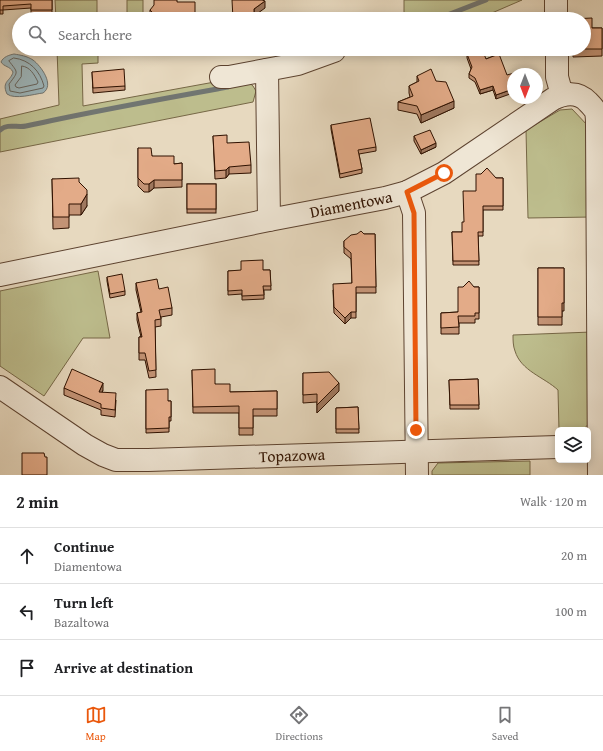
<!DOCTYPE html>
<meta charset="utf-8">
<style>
body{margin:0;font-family:"Gentium Book Plus",serif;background:#f6f6f6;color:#202124}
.controls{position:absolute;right:12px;bottom:12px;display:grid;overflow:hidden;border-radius:6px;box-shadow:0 2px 10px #0003}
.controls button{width:36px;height:36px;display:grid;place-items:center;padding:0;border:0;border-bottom:1px solid #e0e0e0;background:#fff;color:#202124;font:20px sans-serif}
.compass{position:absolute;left:507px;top:68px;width:36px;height:36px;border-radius:50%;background:#fff;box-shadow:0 2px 10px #0003;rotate:180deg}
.stop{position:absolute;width:12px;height:12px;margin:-9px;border:3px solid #ea580c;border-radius:50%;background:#fff}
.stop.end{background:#ea580c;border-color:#fff;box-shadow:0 1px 4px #0008}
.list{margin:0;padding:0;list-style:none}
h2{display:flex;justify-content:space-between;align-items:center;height:52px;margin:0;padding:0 16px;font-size:17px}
h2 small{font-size:13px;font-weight:400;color:#757577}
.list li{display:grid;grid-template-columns:26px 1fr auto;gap:12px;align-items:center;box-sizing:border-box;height:56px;padding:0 16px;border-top:1px solid #e0e0e0}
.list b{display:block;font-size:15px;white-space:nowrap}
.list p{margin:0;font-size:13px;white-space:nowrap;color:#757577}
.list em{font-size:13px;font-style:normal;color:#757577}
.icon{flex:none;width:22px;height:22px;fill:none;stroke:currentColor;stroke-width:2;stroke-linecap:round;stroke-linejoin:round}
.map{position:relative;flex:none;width:603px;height:475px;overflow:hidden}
.search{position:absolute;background:#fff;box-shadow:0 2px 10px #0003;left:12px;right:12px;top:12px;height:44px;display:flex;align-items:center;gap:10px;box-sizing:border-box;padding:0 14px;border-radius:22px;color:#757577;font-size:15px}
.sheet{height:220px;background:#fff}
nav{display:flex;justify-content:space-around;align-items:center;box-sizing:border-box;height:56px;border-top:1px solid #e0e0e0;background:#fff;font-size:11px;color:#757577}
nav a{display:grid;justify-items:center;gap:2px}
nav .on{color:#ea580c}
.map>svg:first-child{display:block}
</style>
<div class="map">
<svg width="603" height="475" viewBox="0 0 603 475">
<rect width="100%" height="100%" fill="#e7d9bf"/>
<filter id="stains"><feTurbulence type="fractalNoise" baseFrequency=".005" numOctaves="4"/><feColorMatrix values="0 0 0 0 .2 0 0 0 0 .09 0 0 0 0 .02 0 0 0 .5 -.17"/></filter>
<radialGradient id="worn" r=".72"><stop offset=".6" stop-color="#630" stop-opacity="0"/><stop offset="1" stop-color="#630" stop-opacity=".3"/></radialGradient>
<g fill="#bdbd8d" stroke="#766746">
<path d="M 55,0 L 97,0 L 97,19 L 56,19 Z"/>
<rect x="127" y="0" width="16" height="19"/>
<path d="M 404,0 L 522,0 L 478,19 L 404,19 Z"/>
<path d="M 57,49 L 98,49 L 98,63 L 82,64 L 83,106 L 220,81 L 246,80 L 253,86 L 256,91 L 253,102 L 0,152 L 0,119 L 59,105 Z"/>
<path d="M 572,109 L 589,127 L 592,217 L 528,218 L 526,130 L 560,110 Z"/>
<path d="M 98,271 L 110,338 L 83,338 L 44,396 L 0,366 L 0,291 Z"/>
<path d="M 592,332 L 593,419 L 583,430 L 559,430 L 558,390 C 544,377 521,371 515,351 C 513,346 513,340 513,335 Z"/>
<path d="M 530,461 L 530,475 L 432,475 L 432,471 L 438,463 Z"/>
</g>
<path fill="#9db7bd" stroke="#717571" d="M 14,54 C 20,55 27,56 33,60 C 41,66 55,85 43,93 C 34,94 15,100 7,94 C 1,81 11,81 13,72 C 10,66 4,67 1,62 C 3,57 9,55 14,54 Z"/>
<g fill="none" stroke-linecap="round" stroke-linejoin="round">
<g stroke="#66645e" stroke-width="1">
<path d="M 14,58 C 30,60 40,71 44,86 L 43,88 L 20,93 L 10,91 L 9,84 C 19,71 18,73 9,61 Z"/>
<path d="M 22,66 C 30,67 34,74 38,82 L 37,84 L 19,88 L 16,87 L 15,85 L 21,77 Z"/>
</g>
<g stroke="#717571" stroke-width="5">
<path d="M 437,19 L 486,0"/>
<path d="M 0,130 C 8,123 17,128 26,126 C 93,111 161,99 228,87"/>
</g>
<g stroke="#5d4330" stroke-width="24">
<g id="minor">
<path d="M 556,0 L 556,19"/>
<path d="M 557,49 L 557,77 L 562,95"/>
<path d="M 267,70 L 269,220"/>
<path d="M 221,77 L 229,77 L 298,64 L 334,51"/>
<path d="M 407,192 L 414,213 L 417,475"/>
<path d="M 0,275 L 269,220 L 385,198 L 407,192 L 444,173 L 553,99 C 565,93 578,91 588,102 C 591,105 594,108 596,112 C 597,116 597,121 597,125 L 599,475"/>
<path d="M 0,387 L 85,445 L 103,455 L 116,460 L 148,460 L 558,447"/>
</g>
</g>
<use href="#minor" stroke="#efe6d5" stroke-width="22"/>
</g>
<g fill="#c39375" stroke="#2f1100">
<path d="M 0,0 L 52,0 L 52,14 L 31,14 L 31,8 L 3,10 L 3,14 L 0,14 Z"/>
<path d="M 177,2 L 195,12 L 200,19 L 151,19 L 150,17 L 150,10 Z"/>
<path d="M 592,28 L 602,28 L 602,56 L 573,57 L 573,49 Z"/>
<rect x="233" y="49" width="19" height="3"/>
<path d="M 467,54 L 486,59 L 499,54 L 496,99 L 493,90 L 480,94 L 475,82 L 469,78 L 469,74 L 471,69 L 467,58 Z"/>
<path d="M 92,72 L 125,86 L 125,90 L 93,93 Z"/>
<path d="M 417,76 L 436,81 L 454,108 L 421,123 L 417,114 L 398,110 L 398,102 L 410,97 L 409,93 L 409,86 L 417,82 Z"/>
<path d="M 331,125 L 376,147 L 376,151 L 359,154 L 362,169 L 362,173 L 340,178 L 331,129 Z"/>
<path d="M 213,136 L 227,143 L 251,165 L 251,173 L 229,174 L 226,178 L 215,179 Z"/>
<path d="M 414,136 L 436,147 L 421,154 L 414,141 Z"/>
<path d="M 138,148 L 152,156 L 174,164 L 182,163 L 182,187 L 154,188 L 149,192 L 144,192 L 138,186 Z"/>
<path d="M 496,178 L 503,178 L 503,210 L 483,210 L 483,236 L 478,236 L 479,265 L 453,265 L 452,232 L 462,232 L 476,191 Z"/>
<path d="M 52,179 L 79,182 L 87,206 L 81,215 L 69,215 L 69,228 L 53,229 Z"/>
<rect x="187" y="184" width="29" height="29"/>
<path d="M 364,234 L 375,234 L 376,293 L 356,293 L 356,318 L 351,318 L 345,324 L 334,313 L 333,290 L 352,283 L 351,259 L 344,253 L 344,241 Z"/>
<path d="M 538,268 L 564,268 L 564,311 L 562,311 L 562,325 L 538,325 Z"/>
<path d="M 270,270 L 271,290 L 264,290 L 264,299 L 242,300 L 242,294 L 228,295 L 228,271 Z"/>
<path d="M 107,277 L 125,291 L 125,295 L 110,298 L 107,281 Z"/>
<path d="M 136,283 L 159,289 L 172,308 L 172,315 L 161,317 L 161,326 L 155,327 L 156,377 L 149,378 L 145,360 L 139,360 L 139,337 L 141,337 L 137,320 L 137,313 L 141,312 L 136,290 Z"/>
<path d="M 474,287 L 479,287 L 479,319 L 475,319 L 475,323 L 459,323 L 459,334 L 441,334 L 441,313 L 458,312 Z"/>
<path d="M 192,370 L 215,384 L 230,392 L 277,391 L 277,416 L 253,416 L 253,435 L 239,435 L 239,413 L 193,413 Z"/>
<path d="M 303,373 L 339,391 L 317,413 L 317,402 L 303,403 Z"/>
<path d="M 478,379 L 479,409 L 450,409 L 449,380 Z"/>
<path d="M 64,388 L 103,390 L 102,392 L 116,400 L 115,417 L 101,415 L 101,410 L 64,395 Z"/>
<path d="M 146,390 L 168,401 L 171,401 L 171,421 L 169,421 L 169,432 L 146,433 Z"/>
<path d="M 358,407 L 359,433 L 336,433 L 336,408 Z"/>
</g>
<g fill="#9f785f" stroke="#2f1100">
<path d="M 265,1 L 265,8 L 254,16 L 254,9 Z"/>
<path d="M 493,86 L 493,90 L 480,94 L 480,90 Z"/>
<path d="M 513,89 L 513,93 L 496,99 L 496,95 Z"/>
<path d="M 454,101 L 454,108 L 421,123 L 421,115 Z"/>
<path d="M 436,143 L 436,147 L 421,154 L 421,150 Z"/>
<path d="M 229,167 L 229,174 L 226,178 L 226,170 Z"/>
<path d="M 154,180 L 154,188 L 149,192 L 149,184 Z"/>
<path d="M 87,194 L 87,206 L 81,215 L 81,204 Z"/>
<path d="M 351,312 L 351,318 L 345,324 L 345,318 Z"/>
<path d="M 103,383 L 103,390 L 99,399 L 99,392 Z"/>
<path d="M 339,383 L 339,391 L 317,413 L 317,405 Z"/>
</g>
<g fill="#e3ab88" stroke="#2f1100">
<path d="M 0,0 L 52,0 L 52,10 L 31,10 L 31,4 L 3,6 L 3,10 L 0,10 Z"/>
<path d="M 154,0 L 177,0 L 177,2 L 195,2 L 195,12 L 200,17 L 199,19 L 155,19 L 154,14 L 150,10 L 154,5 Z"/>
<path d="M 232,0 L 262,0 L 265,1 L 254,9 L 254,19 L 233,19 Z"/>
<path d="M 592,18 L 592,28 L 602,28 L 602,49 L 584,49 L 584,19 L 572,19 Z"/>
<path d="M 482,49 L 486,59 L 499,54 L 507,75 L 514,73 L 515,74 L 513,74 L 513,89 L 496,95 L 493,86 L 480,90 L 475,78 L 469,74 L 472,67 L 467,54 Z"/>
<path d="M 124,69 L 125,86 L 93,88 L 92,72 Z"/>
<path d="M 431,69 L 436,81 L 446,82 L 454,101 L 421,115 L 417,106 L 398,102 L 413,96 L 409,86 L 419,81 L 417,76 Z"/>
<path d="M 370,118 L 376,147 L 358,150 L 362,169 L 340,174 L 331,125 Z"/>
<path d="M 430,130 L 436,143 L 421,150 L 414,136 Z"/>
<path d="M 227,135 L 227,143 L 249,142 L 251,165 L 229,167 L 226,170 L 215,171 L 213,136 Z"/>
<path d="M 138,148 L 151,148 L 152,156 L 174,156 L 174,164 L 182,163 L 182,180 L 154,180 L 149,184 L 144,184 L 138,178 Z"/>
<path d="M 487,168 L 496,178 L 503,178 L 503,206 L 483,206 L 483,232 L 478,232 L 479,261 L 453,261 L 452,232 L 462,232 L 462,222 L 464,222 L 463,191 L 476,191 L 476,174 L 481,174 Z"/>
<path d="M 79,178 L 79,182 L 87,190 L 87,194 L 81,204 L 69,204 L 69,217 L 53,217 L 52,179 Z"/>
<rect x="187" y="184" width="29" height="25"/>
<path d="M 361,231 L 364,234 L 375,234 L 376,287 L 356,287 L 356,312 L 351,312 L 345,318 L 334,307 L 333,284 L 352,283 L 351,253 L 344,247 L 344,241 L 351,235 L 357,234 Z"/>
<path d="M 263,260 L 263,270 L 270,270 L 271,286 L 263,286 L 264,295 L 242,296 L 242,290 L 228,291 L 228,271 L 241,270 L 241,261 Z"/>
<path d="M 538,268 L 564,268 L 564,303 L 562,303 L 562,317 L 538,317 Z"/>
<path d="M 122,274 L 125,291 L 110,294 L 107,277 Z"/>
<path d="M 157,279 L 159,289 L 168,287 L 172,308 L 159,310 L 161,319 L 155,320 L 156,370 L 149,371 L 145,353 L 139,353 L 139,337 L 142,337 L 137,313 L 142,312 L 136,283 Z"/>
<path d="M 469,281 L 474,287 L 479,287 L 479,313 L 475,313 L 475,316 L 458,316 L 459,327 L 441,328 L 441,313 L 458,312 L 458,287 L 463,287 Z"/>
<path d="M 72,369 L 103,383 L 99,392 L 116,393 L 115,410 L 101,408 L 101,404 L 64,388 Z"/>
<path d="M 215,369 L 215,384 L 230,384 L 230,392 L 277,391 L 277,409 L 253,409 L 253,428 L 239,428 L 239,406 L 193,407 L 192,370 Z"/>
<path d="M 329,372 L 339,383 L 317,405 L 317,394 L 303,395 L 303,373 Z"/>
<path d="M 478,379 L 479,405 L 450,405 L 449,380 Z"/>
<path d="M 168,389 L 168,401 L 171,401 L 171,417 L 169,417 L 169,428 L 146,429 L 146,390 Z"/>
<path d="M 358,407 L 359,429 L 336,429 L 336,408 Z"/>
<path d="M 22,453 L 44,453 L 45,457 L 47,457 L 47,475 L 22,475 Z"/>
</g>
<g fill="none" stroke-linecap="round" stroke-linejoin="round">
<path stroke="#ea580c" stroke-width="5" d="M 416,430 L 414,213 L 407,192 L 444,173"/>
</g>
<g text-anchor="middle" stroke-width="3.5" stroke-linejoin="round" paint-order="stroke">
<g font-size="16" fill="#2f1100" stroke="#efe6d5">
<text transform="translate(351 204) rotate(-11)" y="6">Diamentowa</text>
<text transform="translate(292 455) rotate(-2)" y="6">Topazowa</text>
</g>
</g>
<rect width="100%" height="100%" filter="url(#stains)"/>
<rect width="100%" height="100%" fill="url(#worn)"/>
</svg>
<div class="controls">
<button><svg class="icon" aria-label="layers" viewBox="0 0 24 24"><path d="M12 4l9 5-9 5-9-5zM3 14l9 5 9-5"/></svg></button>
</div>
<svg class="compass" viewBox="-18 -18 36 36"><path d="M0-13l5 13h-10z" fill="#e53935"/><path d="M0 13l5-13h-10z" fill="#757577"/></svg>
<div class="stop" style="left:444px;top:173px"></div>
<div class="stop end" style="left:416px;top:430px"></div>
<div class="search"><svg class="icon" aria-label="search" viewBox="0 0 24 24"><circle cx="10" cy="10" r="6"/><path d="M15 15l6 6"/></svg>Search here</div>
</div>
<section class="sheet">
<h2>2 min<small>Walk · 120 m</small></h2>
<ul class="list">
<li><svg class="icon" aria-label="ahead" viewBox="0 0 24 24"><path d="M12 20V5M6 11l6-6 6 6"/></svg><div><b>Continue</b><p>Diamentowa</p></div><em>20 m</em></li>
<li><svg class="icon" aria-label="left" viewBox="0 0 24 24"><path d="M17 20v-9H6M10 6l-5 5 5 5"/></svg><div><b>Turn left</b><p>Bazaltowa</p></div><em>100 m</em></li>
<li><svg class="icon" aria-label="arrive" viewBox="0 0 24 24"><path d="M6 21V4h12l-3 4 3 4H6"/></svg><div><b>Arrive at destination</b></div></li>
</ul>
</section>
<nav>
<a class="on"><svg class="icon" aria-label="map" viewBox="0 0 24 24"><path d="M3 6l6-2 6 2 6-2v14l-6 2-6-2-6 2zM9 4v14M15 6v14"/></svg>Map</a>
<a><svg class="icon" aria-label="directions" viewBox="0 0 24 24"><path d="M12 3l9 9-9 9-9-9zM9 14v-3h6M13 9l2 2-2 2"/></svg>Directions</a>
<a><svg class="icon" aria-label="saved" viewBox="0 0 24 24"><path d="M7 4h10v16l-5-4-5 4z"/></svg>Saved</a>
</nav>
